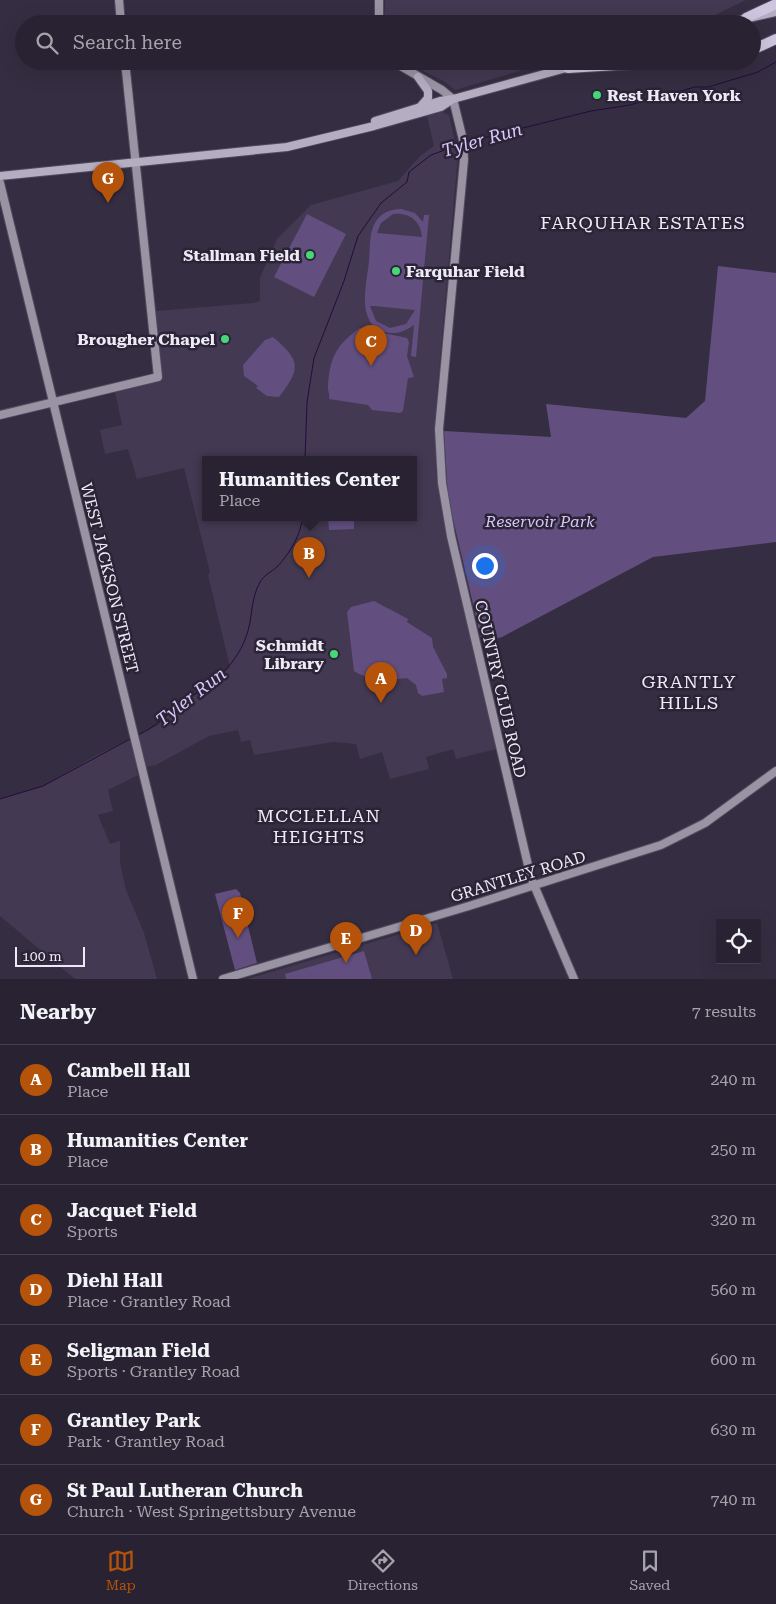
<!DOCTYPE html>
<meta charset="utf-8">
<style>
body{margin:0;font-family:"Roboto Serif",serif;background:#342f3e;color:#f1f3f6}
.controls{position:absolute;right:15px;bottom:15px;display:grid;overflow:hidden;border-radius:0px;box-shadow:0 5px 20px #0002}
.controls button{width:45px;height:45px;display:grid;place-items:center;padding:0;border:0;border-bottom:1px solid #443f4d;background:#282232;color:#f1f3f6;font:25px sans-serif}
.scale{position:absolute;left:15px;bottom:12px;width:70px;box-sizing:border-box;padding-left:5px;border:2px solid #ede9f5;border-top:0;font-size:14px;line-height:18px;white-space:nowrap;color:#ede9f5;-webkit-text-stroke:4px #2b2437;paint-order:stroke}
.you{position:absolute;left:484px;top:565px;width:18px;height:18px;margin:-12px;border:4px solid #fff;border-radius:50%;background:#1a73e8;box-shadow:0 0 0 8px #1a73e833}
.badge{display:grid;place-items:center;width:32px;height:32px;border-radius:50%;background:#b45309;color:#fff;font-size:16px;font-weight:700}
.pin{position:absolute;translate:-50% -41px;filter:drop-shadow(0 1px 2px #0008)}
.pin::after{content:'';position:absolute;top:26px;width:18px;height:15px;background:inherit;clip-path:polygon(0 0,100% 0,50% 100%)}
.popup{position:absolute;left:202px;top:456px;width:215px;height:65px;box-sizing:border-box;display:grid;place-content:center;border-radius:0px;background:#282232;filter:drop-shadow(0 1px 4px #0005);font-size:16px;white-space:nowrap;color:#a5a4ac}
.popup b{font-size:19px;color:#f1f3f6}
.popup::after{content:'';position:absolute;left:50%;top:100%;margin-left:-10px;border:10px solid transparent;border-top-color:#282232}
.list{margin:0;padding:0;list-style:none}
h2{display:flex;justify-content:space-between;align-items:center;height:65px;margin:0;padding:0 20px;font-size:21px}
h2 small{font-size:16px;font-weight:400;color:#a5a4ac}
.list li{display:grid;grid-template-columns:32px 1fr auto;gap:15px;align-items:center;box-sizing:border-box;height:70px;padding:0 20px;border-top:1px solid #443f4d}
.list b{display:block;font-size:19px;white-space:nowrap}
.list p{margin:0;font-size:16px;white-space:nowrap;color:#a5a4ac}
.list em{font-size:16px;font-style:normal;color:#a5a4ac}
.icon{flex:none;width:28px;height:28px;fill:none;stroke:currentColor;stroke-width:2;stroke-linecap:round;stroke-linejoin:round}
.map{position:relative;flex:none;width:776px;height:979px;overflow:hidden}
.search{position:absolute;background:#282232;box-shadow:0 5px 20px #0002;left:15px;right:15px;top:15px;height:55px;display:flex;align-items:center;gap:12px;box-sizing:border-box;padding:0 18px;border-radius:28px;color:#a5a4ac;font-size:19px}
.sheet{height:555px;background:#282232}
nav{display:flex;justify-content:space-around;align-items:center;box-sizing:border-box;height:70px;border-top:1px solid #443f4d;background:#282232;font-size:14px;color:#a5a4ac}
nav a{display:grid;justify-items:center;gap:2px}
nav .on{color:#b45309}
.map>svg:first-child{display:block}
</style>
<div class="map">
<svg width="776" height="979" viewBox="0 0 776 979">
<rect width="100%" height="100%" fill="#352e42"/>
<g fill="#433952" fill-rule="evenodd">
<path d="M 385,0 L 746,0 L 713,16 L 685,24 L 384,24 Z"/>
<path d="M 404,61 L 553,61 L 455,90 L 445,82 Z"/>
<path d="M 442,112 L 449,115 L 458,155 L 436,406 L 436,473 L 445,526 L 496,749 L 456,759 L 453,749 L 426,757 L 429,769 L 390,779 L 382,752 L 360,759 L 356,744 L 333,742 L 254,755 L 250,740 L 241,742 L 238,730 L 209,736 L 156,765 L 136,769 L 138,775 L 108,790 L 113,811 L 98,815 L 110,844 L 120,841 L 120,863 L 126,890 L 144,933 L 157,979 L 75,979 L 0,916 L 0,799 L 43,786 L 95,756 L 158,725 L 180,704 L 212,684 L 230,667 L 208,575 L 210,572 L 184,468 L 137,479 L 128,449 L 105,454 L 100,430 L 122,425 L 115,392 L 163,380 L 156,311 L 253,303 L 260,301 L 260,278 L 277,239 L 311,205 L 398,181 L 420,156 L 434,146 L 427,116 ZM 205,459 L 413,459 L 413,517 L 205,517 Z"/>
<path d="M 437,923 L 453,979 L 247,979 Z"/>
</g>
<g fill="#624f80" fill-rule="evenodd">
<path d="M 401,209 L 415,213 L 423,222 L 424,215 L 429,215 L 416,357 L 411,356 L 414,325 C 405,331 397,335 385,332 C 355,323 367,284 369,261 C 370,249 369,233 375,223 C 380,213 391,209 401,209 ZM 393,214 C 409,212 421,221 422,237 L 377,233 L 381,223 ZM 370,306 L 374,306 L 415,310 L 406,324 L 390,328 L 376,321 Z"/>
<path d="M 307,214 L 346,234 L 314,297 L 274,277 Z"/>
<path d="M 718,266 L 776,273 L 776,542 L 653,557 L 502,637 L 482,642 L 448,498 L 444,431 L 551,437 L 546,404 L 686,418 L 705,401 Z"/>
<path d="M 360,328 L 407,338 L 409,342 L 407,356 L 414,377 L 408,378 L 403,411 L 400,413 L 372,410 L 368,405 L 329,399 C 330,394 328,392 328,388 C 329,358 337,344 360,328 Z"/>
<path d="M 273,337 C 301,361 301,368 279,397 L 267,396 L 256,388 L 258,386 L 244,376 L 243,365 L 265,340 Z"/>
<path d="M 328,517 L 354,517 L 354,529 L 329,530 Z"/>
<path d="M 374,601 L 408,619 L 407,622 L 432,638 L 433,647 L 447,674 L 447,678 L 442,679 L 444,692 L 422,696 L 418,693 L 416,685 L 407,678 C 390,680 369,681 354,671 L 347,612 L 351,607 Z"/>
<path d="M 236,889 L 240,893 L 257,963 L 235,970 L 215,894 Z"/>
<path d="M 364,951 L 372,979 L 286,979 L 285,974 Z"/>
</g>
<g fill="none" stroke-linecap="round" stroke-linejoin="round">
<g stroke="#240b3e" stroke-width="1">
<path d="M 467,142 L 591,111 L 630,105 L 695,87 L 708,87 L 758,72 L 776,62"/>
<path d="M 305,459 L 307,402 L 314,358 L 344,281 L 358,236 L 381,203 L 407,182 L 409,172 L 431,155 L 461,144"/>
<path d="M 138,735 C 158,726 164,716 181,704 C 208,685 234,670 246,637 C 253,619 250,600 260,582 C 264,575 271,572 277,567 C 289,554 302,534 302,517"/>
<path d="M 0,799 L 43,786 L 132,738"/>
</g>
<g stroke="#524c5f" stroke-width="10">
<g id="secondary">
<path d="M 119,0 L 121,24"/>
<path d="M 379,24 L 379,0"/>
<path d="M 392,61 L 442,90 L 453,99 L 463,140 L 464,160 L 439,429 L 442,483 L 451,536 L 531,878 L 574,979"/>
<path d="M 0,183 L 193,979"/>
<path d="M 0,415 L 158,377 L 125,61"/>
<path d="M 223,979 L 469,906 L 661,845 L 705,823 L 776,771"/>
</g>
</g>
<g stroke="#524c5f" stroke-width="10">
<g id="primary">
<path d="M 723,24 L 776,12"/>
<path d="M 418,77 L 428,91 L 428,98 L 421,106"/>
<path d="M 375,121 L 440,101 L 453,99 L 592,61"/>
<path d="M 0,176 L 287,147 L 374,126 L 441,107 L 453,99"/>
</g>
</g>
<g stroke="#524c5f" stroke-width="12">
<g id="highway">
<path d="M 746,18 L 776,4"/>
<path d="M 752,50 L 776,39"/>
<path d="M 568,68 L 680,61"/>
</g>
</g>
<use href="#secondary" stroke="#9993a3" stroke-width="8"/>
<use href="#primary" stroke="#b5aec2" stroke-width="8"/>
<use href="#highway" stroke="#cec6df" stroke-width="10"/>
</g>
<g fill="#46d779" stroke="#2b2437" stroke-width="2">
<circle cx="597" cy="95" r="5"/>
<circle cx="310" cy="255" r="5"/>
<circle cx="396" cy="271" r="5"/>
<circle cx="225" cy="339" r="5"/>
<circle cx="334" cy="654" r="5"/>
</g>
<g text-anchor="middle" stroke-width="5" stroke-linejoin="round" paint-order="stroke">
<g font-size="16" font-weight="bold" fill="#ede9f5" stroke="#2b2437" text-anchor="end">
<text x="607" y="101" text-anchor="start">Rest Haven York</text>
<text x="300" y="261">Stallman Field</text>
<text x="406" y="277" text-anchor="start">Farquhar Field</text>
<text x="215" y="345">Brougher Chapel</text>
<text x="324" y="651">Schmidt<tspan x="324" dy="18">Library</tspan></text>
</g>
<g font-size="16" font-style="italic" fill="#d8c6f9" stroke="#2b2437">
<text x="540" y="527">Reservoir Park</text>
</g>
<g font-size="16" fill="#ede9f5" stroke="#2b2437">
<text transform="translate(110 578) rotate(76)" y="6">WEST JACKSON STREET</text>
<text transform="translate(501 689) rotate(77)" y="6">COUNTRY CLUB ROAD</text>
<text transform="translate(518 876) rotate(-17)" y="6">GRANTLEY ROAD</text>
</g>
<g font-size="18" font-style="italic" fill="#dbc9fc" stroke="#2b2437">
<text transform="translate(482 140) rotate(-16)" y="6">Tyler Run</text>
<text transform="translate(191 697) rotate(-38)" y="6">Tyler Run</text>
</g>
<g font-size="18" letter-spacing="1" fill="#ede9f5" stroke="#2b2437">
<text x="643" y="229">FARQUHAR ESTATES</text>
<text x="689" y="688">GRANTLY<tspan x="689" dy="21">HILLS</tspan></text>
<text x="319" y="822">MCCLELLAN<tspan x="319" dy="21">HEIGHTS</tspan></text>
</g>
</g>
</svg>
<div class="controls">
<button><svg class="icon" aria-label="locate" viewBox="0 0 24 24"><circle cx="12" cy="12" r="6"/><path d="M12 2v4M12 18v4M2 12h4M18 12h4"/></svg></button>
</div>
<div class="scale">100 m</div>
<div class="you"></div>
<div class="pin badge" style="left:381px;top:703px">A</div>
<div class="pin badge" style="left:309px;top:578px">B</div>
<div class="popup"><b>Humanities Center</b>Place</div>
<div class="pin badge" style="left:371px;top:366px">C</div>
<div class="pin badge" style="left:416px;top:955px">D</div>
<div class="pin badge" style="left:346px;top:963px">E</div>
<div class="pin badge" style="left:238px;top:938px">F</div>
<div class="pin badge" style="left:108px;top:203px">G</div>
<div class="search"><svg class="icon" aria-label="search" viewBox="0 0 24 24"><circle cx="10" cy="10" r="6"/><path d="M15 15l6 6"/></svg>Search here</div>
</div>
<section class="sheet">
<h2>Nearby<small>7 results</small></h2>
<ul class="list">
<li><span class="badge">A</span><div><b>Cambell Hall</b><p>Place</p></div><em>240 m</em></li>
<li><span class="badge">B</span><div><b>Humanities Center</b><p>Place</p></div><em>250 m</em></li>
<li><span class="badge">C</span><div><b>Jacquet Field</b><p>Sports</p></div><em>320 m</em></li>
<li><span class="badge">D</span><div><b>Diehl Hall</b><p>Place · Grantley Road</p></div><em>560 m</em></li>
<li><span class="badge">E</span><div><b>Seligman Field</b><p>Sports · Grantley Road</p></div><em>600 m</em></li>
<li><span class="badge">F</span><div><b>Grantley Park</b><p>Park · Grantley Road</p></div><em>630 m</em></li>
<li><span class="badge">G</span><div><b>St Paul Lutheran Church</b><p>Church · West Springettsbury Avenue</p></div><em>740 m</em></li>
</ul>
</section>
<nav>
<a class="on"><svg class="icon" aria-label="map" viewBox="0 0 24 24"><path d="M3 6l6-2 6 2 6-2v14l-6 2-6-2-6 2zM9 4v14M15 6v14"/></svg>Map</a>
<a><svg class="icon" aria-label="directions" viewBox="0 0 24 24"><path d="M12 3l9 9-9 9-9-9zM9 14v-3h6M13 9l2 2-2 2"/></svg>Directions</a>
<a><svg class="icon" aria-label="saved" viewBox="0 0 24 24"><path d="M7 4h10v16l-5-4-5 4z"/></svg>Saved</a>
</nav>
